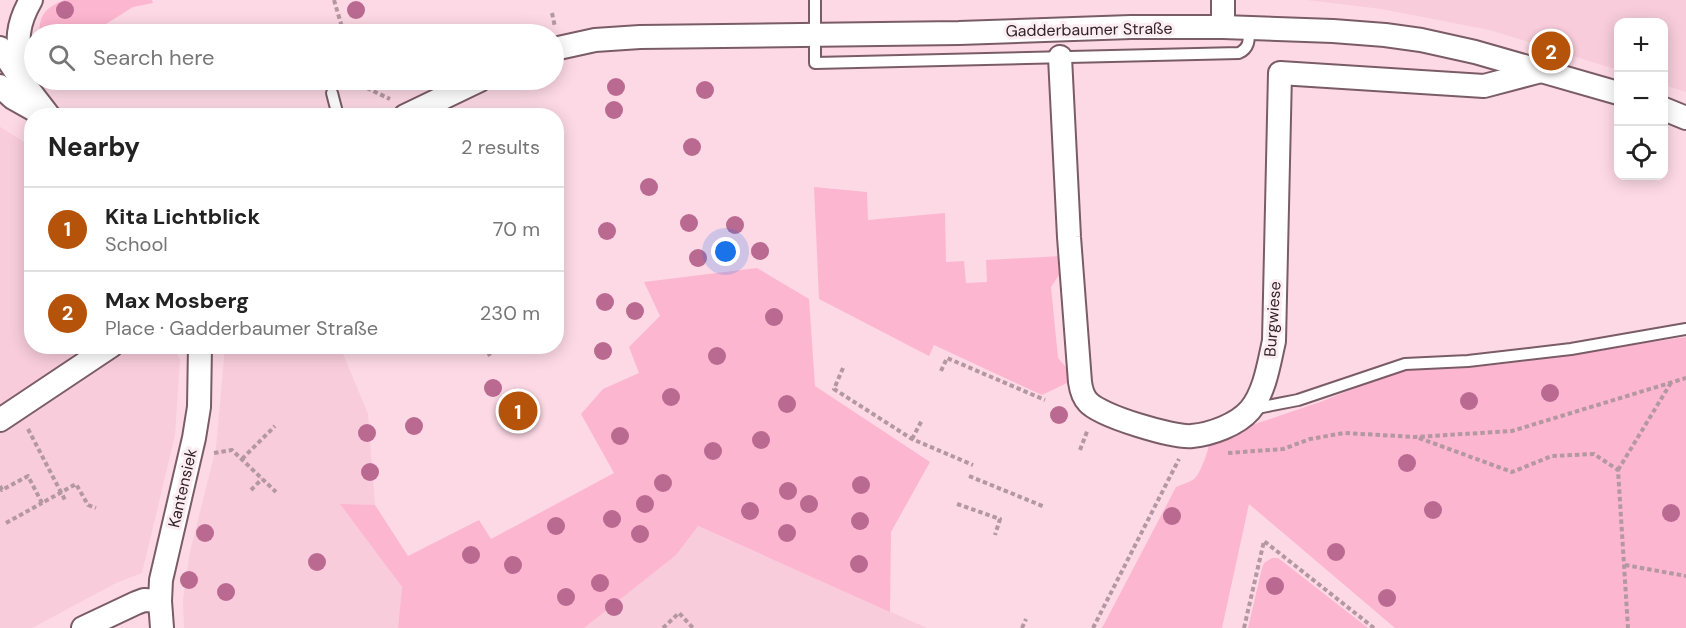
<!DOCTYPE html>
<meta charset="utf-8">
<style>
body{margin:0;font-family:"DM Sans",sans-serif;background:#f2f2f2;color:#222}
.controls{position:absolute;right:18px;top:18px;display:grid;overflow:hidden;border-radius:12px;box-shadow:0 3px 15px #0003}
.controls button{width:54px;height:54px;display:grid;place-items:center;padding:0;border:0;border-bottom:2px solid #e0e0e0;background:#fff;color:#222;font:30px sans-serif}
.you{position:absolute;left:726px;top:252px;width:21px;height:21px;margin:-15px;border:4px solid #fff;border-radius:50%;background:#1a73e8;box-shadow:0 0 0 9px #1a73e833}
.badge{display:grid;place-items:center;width:39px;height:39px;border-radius:50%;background:#b45309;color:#fff;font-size:20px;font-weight:700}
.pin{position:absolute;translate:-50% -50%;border:3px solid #fff;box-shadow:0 2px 6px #0006}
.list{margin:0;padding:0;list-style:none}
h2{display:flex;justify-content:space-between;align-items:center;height:78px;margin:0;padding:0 24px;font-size:26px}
h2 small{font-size:20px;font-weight:400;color:#767676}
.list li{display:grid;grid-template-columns:39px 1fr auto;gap:18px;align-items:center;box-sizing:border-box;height:84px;padding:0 24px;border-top:2px solid #e0e0e0}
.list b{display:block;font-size:22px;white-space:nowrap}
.list p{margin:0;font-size:20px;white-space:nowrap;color:#767676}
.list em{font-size:20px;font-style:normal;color:#767676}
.icon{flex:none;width:33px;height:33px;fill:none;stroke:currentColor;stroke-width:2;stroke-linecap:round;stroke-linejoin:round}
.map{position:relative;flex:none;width:1686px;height:628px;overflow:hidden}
.search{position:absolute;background:#fff;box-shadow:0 3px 15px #0003;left:24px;top:24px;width:540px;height:66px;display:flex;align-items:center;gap:15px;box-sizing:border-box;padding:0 21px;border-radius:33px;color:#767676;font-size:22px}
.panel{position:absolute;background:#fff;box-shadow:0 3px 15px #0003;left:24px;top:108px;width:540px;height:246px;border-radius:24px}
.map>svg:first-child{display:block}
</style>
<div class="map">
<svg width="1686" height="628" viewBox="0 0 1686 628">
<rect width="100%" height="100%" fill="#fdd9e5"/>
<g fill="#f8ccdb">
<path d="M 1307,0 L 1686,0 L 1686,92 L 1664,85 L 1664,22 L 1618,22 L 1618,70 L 1490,30 L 1381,9 Z"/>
<path d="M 0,127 L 31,146 L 32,346 L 174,347 L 180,360 L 175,435 L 142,573 L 116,583 L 32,628 L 0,628 Z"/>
<path d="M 278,346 L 341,349 L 368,414 L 375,505 L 341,505 L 402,587 L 398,628 L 184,628 L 183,600 L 190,552 L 216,448 L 225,347 Z"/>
<path d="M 697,526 L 927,628 L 584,628 L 675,555 Z"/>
</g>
<g fill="#fdb6cf">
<path d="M 64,0 L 152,0 L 153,3 L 133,7 L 90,34 L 39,34 C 40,14 45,8 64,0 Z"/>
<path d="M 814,187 L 867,192 L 868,220 L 945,213 L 946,262 L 964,261 L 966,283 L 987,282 L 986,260 L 1061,256 L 1059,275 L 1051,287 L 1058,358 L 1071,373 L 1071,381 L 1042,395 L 934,345 L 929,356 L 819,299 Z"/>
<path d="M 757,268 L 809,299 L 815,386 L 930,462 L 891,532 L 890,612 L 698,526 L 676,555 L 584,628 L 398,628 L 402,587 L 340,504 L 375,505 L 408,556 L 479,520 L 491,539 L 614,473 L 581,414 L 603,389 L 639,373 L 629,347 L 660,316 L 644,282 Z"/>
<path d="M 1686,337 L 1686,628 L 1395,628 L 1249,504 L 1222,628 L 1102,628 L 1176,487 C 1182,484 1190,483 1195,478 C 1200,473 1210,449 1209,441 L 1229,433 L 1320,402 L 1401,370 L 1466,368 L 1510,363 Z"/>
<path d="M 1272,558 L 1278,558 L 1282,561 L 1368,628 L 1248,628 L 1262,568 L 1264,563 Z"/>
</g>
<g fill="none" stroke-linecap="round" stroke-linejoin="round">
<g stroke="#7a5c67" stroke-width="14">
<g id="service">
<path d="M 815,0 L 815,63 L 1239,53 C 1250,48 1249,39 1249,28"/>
<path d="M 332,93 L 338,116"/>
<path d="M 1252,409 L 1298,400 L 1405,364 L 1468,361 L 1571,349 L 1686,329"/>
</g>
</g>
<g stroke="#7a5c67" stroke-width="26">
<g id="minor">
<path d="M 1223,0 L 1223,27"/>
<path d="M 0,48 L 22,81 L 49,116"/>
<path d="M 554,49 L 595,40 L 640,37 L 959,33 L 1131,27 L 1223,27 L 1333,31 L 1385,35 L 1421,40 L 1475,52 L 1618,93"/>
<path d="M 1060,57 L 1069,237 L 1080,382 C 1081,389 1083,397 1088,402 C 1100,416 1174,438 1192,436 C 1211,434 1237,425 1250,410 C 1265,392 1269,363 1274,341 L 1280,73 L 1484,86 L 1541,71"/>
<path d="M 22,79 C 19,46 13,31 31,0"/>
<path d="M 0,86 L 13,98 L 45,116"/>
<path d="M 1664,109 L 1686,118"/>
<path d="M 405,116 L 480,80"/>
<path d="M 0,420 L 111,346"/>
<path d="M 83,628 L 136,603 L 144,600 L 160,601"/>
<path d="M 162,628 L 160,601 L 161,580 L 194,438 L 199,407 L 200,346"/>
</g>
</g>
<g stroke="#b498a1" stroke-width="4" stroke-dasharray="4.5 3" stroke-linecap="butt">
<path d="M 334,0 L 344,34"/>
<path d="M 552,13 L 555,27"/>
<path d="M 465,34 L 473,33"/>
<path d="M 355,80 L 356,83 L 390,99"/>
<path d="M 485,346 L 490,356"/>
<path d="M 843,368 L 834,389 L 912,439 L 973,465"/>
<path d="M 941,371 L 947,358 L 1045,400"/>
<path d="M 28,429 L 65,500"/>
<path d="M 1419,438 L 1512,472 L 1552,456 L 1594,454 L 1618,470 L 1628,628"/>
<path d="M 912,439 L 922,420"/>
<path d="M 1080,450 L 1088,429"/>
<path d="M 214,453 L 232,450 L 276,492"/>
<path d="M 1228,453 L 1283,449 L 1310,439 L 1344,433 L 1415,437 L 1512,431 L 1686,378"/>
<path d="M 242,459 L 275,426"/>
<path d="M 1618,470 L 1672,381"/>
<path d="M 969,476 L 1045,507"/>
<path d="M 0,486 L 2,490 L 28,476 L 42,503 L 76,484 L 88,505 L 96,508"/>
<path d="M 251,490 L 262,479"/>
<path d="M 957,504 L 1000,519 L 995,535"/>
<path d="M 6,523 L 42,503"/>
<path d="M 1625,565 L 1686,576"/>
<path d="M 663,628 L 679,613 L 693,628"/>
<path d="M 1022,628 L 1026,619"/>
<path d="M 1093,628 L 1179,459"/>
<path d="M 1244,628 L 1264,541 L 1374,628"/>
</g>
<use href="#service" stroke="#fff" stroke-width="10"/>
<use href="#minor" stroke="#fff" stroke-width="22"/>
</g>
<g fill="#ba6a91">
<circle cx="65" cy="10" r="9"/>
<circle cx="356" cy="10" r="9"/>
<circle cx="616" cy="87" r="9"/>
<circle cx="705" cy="90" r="9"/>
<circle cx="614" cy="110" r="9"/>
<circle cx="692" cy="147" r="9"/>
<circle cx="649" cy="187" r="9"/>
<circle cx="689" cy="223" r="9"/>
<circle cx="735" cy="225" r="9"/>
<circle cx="607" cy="231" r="9"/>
<circle cx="760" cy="251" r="9"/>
<circle cx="698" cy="258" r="9"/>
<circle cx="605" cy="302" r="9"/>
<circle cx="635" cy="311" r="9"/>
<circle cx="774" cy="317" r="9"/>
<circle cx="603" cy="351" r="9"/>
<circle cx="717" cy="356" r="9"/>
<circle cx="493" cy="388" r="9"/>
<circle cx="1550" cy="393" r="9"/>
<circle cx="671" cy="397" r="9"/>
<circle cx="1469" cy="401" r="9"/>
<circle cx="787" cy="404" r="9"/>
<circle cx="1059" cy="415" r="9"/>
<circle cx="414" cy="426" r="9"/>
<circle cx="367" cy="433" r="9"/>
<circle cx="620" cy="436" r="9"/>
<circle cx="761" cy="440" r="9"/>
<circle cx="713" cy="451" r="9"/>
<circle cx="1407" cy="463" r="9"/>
<circle cx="370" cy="472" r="9"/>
<circle cx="663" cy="483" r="9"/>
<circle cx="861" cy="485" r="9"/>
<circle cx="788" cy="491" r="9"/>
<circle cx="645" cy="504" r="9"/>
<circle cx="809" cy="504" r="9"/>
<circle cx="1433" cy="510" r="9"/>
<circle cx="750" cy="511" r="9"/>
<circle cx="1671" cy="513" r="9"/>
<circle cx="1172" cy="516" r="9"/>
<circle cx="612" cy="519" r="9"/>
<circle cx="860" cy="521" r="9"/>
<circle cx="556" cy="526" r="9"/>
<circle cx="205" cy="533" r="9"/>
<circle cx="787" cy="533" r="9"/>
<circle cx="640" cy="534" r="9"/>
<circle cx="1336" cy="552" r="9"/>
<circle cx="471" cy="555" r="9"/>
<circle cx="317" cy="562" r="9"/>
<circle cx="859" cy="564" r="9"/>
<circle cx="513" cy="565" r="9"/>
<circle cx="189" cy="580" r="9"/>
<circle cx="600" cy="583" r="9"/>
<circle cx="1275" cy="586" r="9"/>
<circle cx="226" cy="592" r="9"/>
<circle cx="566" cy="597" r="9"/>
<circle cx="1387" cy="598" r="9"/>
<circle cx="614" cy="607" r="9"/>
</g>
<g text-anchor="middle" stroke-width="6" stroke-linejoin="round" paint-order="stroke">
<g font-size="16" fill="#312428" stroke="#fcedf2">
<text transform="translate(1089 29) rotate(-1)" y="6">Gadderbaumer Straße</text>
<text transform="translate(1272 319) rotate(-86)" y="6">Burgwiese</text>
<text transform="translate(182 488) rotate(-77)" y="6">Kantensiek</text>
</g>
</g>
</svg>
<div class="controls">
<button>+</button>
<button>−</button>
<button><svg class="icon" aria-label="locate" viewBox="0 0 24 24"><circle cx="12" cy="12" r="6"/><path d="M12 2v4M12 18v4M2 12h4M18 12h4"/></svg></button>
</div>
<div class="you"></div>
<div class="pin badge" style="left:518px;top:411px">1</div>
<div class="pin badge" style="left:1551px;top:51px">2</div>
<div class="search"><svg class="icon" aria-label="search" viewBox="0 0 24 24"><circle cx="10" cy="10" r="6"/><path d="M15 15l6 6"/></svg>Search here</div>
<section class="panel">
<h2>Nearby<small>2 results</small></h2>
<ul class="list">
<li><span class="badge">1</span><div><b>Kita Lichtblick</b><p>School</p></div><em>70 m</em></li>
<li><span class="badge">2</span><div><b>Max Mosberg</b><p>Place · Gadderbaumer Straße</p></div><em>230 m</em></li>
</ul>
</section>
</div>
